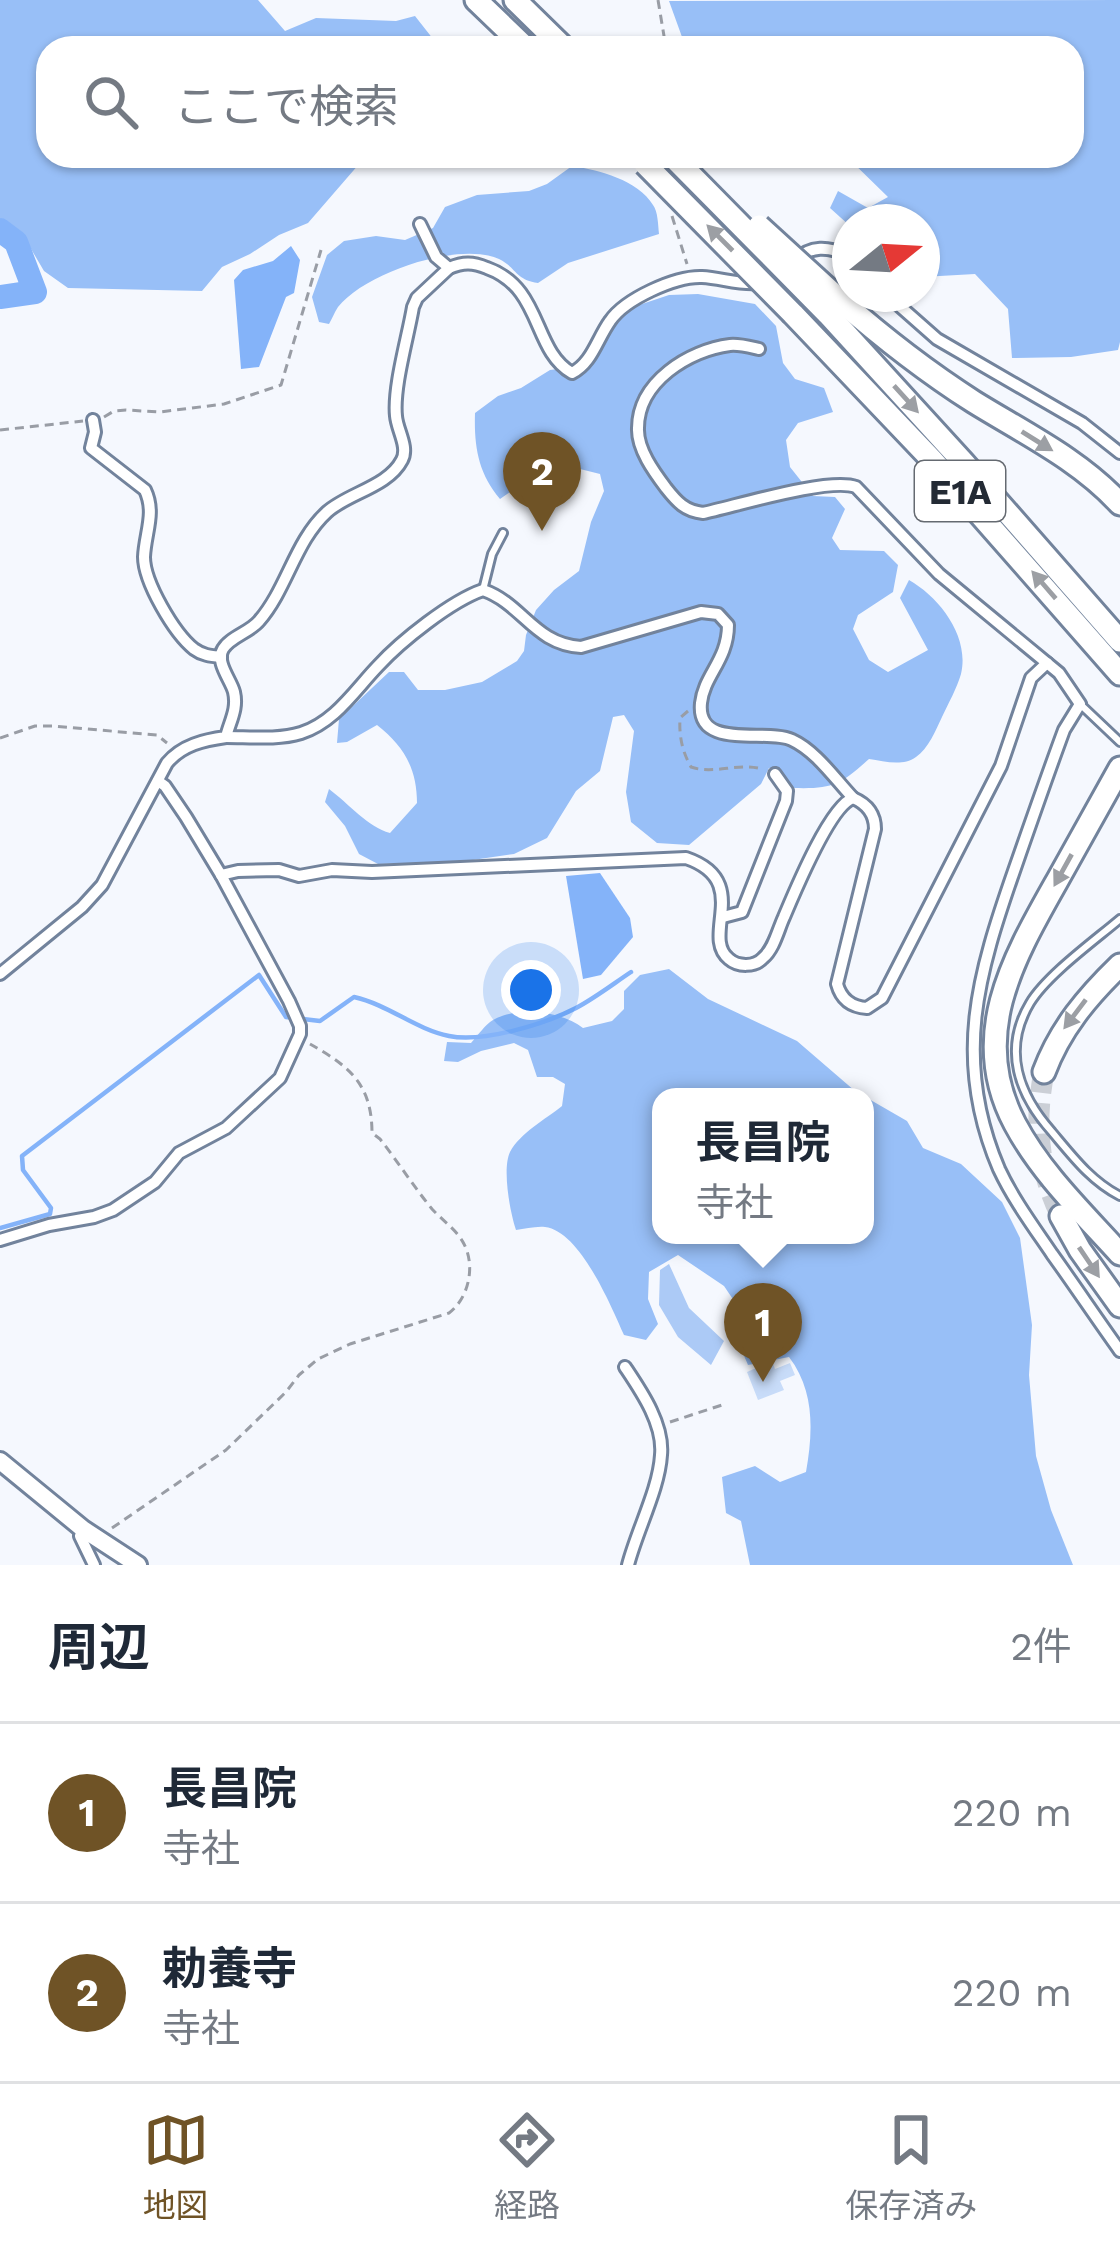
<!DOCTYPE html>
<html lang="ja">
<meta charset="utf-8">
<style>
body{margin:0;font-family:"Work Sans","Noto Sans JP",sans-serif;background:#f6f6f7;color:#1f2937}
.compass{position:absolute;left:832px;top:204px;width:108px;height:108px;border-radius:50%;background:#fff;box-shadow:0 3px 9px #0004;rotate:72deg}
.you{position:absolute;left:531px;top:990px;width:42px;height:42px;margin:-30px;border:9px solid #fff;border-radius:50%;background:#1a73e8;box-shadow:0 0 0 18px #1a73e833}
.badge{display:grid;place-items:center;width:78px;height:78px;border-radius:50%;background:#6f5326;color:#fff;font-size:39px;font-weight:700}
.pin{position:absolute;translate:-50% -99px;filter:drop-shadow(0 3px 6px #0008)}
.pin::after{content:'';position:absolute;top:63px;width:42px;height:36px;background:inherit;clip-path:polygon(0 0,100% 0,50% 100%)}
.popup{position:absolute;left:652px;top:1088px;width:222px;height:156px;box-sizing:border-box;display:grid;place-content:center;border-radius:24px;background:#fff;filter:drop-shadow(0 3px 9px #0005);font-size:39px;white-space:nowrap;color:#747a83}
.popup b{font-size:45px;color:#1f2937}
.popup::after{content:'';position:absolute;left:50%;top:100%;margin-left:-24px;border:24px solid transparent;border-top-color:#fff}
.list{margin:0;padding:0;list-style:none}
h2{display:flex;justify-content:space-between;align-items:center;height:156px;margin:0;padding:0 48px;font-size:51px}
h2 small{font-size:39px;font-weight:400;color:#747a83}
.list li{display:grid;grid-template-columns:78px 1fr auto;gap:36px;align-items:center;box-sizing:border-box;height:180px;padding:0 48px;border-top:3px solid #e0e1e3}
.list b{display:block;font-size:45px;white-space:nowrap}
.list p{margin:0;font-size:39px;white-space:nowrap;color:#747a83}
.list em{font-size:39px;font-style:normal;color:#747a83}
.icon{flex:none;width:66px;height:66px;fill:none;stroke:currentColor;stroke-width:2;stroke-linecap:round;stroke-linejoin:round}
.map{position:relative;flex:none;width:1120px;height:1565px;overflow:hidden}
.search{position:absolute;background:#fff;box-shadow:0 3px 9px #0004;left:36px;right:36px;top:36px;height:132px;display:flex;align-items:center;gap:30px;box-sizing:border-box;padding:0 42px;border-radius:36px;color:#747a83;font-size:45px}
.sheet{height:516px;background:#fff}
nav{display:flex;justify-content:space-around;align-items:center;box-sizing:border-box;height:168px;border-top:3px solid #e0e1e3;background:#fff;font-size:33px;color:#747a83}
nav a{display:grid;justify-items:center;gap:6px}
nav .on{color:#6f5326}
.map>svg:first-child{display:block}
</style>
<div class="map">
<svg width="1120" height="1565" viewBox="0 0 1120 1565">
<rect width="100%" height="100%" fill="#f5f8fe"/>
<path fill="#accaf6" d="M 669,1264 L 689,1308 L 724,1341 L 711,1365 L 678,1337 L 659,1305 L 660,1270 Z"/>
<g fill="#98bff7" fill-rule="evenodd">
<path d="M 0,0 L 258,0 L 285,31 L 316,18 L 396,21 L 415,16 L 437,44 L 435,48 L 48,48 L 48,156 L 366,156 L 308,223 L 279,235 L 250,254 L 222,267 L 202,291 L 68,288 L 44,271 L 24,237 L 0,218 Z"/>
<path d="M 1120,0 L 1120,342 L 1118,350 L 1071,357 L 1012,358 L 1008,309 L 975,274 L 922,277 L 922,222 L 850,222 L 850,226 L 830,208 L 838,191 L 868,208 L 888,197 L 846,156 L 1072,156 L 1072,48 L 686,48 L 669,1 Z"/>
<path d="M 572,166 C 599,170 638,180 653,205 C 658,212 658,224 659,234 L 568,263 L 538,283 C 515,280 516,267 499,259 C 458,241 365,273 338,307 C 334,313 332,319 329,324 L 319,322 L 312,297 L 327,255 L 344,241 L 376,236 L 405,240 L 433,228 L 445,207 L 477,195 L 529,191 L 547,184 Z"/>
<path d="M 698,294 L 755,304 L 776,326 L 783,363 L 795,379 L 824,388 L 833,412 L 798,423 L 786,440 L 790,467 L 813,496 L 835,497 L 845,509 L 832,538 L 840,550 L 884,551 L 898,565 L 893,592 L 858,615 L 853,629 L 869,660 L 888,672 L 928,650 L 900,598 L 909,580 C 939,597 970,636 961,674 C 957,688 948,704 942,717 C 936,730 928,749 916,757 C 902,767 884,761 869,759 C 840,785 833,789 794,788 L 780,773 L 769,768 L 761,784 L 689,845 L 657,843 L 631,822 L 626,792 L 634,731 L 624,715 L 613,717 L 600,771 L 576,791 L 547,838 L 514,854 L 459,862 L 378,864 L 359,854 L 345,826 L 325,802 L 329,789 C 349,804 368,827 390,833 L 417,803 C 417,769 404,746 377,725 L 347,742 L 337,743 L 339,719 L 389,672 L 404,672 L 418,690 L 445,690 L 482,682 L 517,661 L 524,651 L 526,635 L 536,610 L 554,590 L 579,571 L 591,522 L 604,491 L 600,474 L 568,466 L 521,473 L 510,492 L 500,499 C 478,473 474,446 475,413 L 498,396 L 521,388 L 550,370 L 574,367 L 596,357 L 611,325 L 630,308 L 669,295 Z"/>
<path d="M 669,969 L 708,999 L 797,1041 L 855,1091 L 907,1121 L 923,1148 L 961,1164 L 1002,1202 L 1020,1238 L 1032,1325 L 1029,1375 L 1036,1456 L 1051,1510 L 1073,1565 L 750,1565 L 741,1521 L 726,1513 L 722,1477 L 755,1466 L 780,1482 L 806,1472 C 813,1432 815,1391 789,1357 L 748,1365 L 742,1351 L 753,1329 L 724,1286 L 678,1255 L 649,1272 L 648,1299 L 658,1324 L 646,1340 L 624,1335 C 611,1306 580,1231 545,1227 C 536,1226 525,1229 516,1230 C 510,1212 502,1169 510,1152 C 520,1133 546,1119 562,1106 L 565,1084 L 553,1077 L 537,1077 L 528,1050 L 514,1043 L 481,1051 L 458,1062 L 444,1061 L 447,1042 L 471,1043 C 478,1035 485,1025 493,1020 C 518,1006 561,1011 583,1028 L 612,1021 L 624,1009 L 624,991 L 640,975 ZM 661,1097 L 865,1097 L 865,1235 L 661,1235 Z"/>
</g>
<g fill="#84b3f9">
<path d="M 291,246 L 300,260 L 294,293 L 286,297 L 259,367 L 241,369 L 234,280 L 243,270 L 273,261 Z"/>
<path d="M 600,873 L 630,918 L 633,937 L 601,975 L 583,979 L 566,876 Z"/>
</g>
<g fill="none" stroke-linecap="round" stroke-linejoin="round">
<path stroke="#84b3f9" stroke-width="4.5" d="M 0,1228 L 50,1214 L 51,1208 L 23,1170 L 22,1156 L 259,975 L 286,1017 L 320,1021 L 354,997 C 389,1005 415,1029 449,1036 C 483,1043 545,1024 576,1008 C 595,998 613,984 631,972"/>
<path stroke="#84b3f9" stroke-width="24" d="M 0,230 L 16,242 L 35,292 L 0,297"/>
</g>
<path fill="#c8dcf9" d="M 772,1361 L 775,1369 L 790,1363 L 795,1375 L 780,1381 L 784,1390 L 758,1400 L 747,1372 Z"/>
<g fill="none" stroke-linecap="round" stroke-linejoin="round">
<path stroke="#cbcfd6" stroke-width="21" stroke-dasharray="21 10" stroke-linecap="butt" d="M 1044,1072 C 1034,1124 1038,1168 1061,1216"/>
<g stroke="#72839c" stroke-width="12">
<g id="service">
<path d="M 483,590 L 492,554 L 503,533"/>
<path d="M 1080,704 L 1120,742"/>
<path d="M 1120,919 C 1094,941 1047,975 1030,1003 C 1002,1050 1019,1095 1052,1132 C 1073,1157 1091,1181 1120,1196"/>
</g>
</g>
<g stroke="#72839c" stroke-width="16">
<g id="minor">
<path d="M 793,262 C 811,244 828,247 850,255"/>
<path d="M 449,268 C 463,262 473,262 487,268 C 543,288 532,350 572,373 C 592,363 597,339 610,321 C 625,299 675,276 702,277 C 721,278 739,285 758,283"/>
<path d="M 886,294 L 937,339 L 1082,423 L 1120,453"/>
<path d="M 759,349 C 750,347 739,344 730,345 C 689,350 638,382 638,428 C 637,449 654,472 666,488 C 677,502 685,511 703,513 C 736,506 829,477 856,487 L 939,574 L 1059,673 L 1080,704 L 1064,730 C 1047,776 1031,822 1015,868 C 978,974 952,1059 999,1169 C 1013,1199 1033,1226 1052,1254 C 1075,1286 1097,1319 1120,1351"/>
<path d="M 93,420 L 95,432 L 91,448 L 145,490 C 156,513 145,533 144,557 C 144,582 174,633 194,649 C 202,655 210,656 221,657"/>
<path d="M 226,737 C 250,737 278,740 301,733 C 335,722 354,691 378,666 C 401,641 451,601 483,590 C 523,604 534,644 581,647 L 701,612 L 718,614 L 728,625 C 728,660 704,675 701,703 C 696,751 767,728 792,740 C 816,751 835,779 853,798"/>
<path d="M 221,875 L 238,871 L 279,870 L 299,876 L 332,870 L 372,872 L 686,858 C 753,881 700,936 729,959 C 738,967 755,967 763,958 C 774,949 778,930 784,917 C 795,891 830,806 853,798 C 867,804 875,814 875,829 L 837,984 C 841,999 851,1007 867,1008 L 882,998 L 1001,766 L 1031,678 L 1047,663"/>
<path d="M 723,917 L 742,912 L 786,801 L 787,791 L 775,774"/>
<path d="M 0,974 L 82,907 L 102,885 L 167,763 C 182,745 204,740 226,737 C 230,721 238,709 234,692 C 231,680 215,662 223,649 C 230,637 250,632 259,621 C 287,589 295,541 327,512 C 348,493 388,487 402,460 C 409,447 397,430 396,416 C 393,387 408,337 413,307 L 417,298 L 449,268 L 436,257 L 420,224"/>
<path d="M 0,1240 L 49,1225 L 94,1217 L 113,1210 L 155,1182 L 179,1153 L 226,1128 L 280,1078 L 300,1034 L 300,1026 L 289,1001 L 221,875 L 186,817 L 165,786 L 158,781"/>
<path d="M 625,1367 C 641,1391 664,1424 661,1455 C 659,1489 637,1530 628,1565"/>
<path d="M 83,1529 L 80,1536 L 94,1565"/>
</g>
</g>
<g stroke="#72839c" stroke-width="22">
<path id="primary" d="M 0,1461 L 83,1529 L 138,1565"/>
</g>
<g stroke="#72839c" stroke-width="27">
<g id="motorway">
<path d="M 476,0 L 526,48"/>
<path d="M 515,0 L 564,48"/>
<path d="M 840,300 C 882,337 927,372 974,402 C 1024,433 1080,460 1120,504"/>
<path d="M 827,313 L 964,463 L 1120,641"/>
<path d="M 793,314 L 932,460 L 1120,674"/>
<path d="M 1120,768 C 1099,806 1078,843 1057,881 C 1013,959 968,1036 1015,1124 C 1041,1173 1083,1213 1120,1254"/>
<path d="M 1044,1072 C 1060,1029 1087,997 1120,965"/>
<path d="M 1061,1216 L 1080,1250 L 1120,1306"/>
</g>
</g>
<g stroke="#999da5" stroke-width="3" stroke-dasharray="9 6" stroke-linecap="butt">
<path d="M 658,0 L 666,48"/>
<path d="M 672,216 L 687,264"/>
<path d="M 104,417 L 114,411 L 126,410 L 160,412 L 224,404 L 281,385 L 321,250"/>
<path d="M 0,430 L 83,421"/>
<path d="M 688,711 L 680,718 C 679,736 682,751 691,767 C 714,775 738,762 762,769"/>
<path d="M 0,738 L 35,726 L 52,726 L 157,735 L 167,743"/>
<path d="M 670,1422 L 725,1404"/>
<path d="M 112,1528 L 226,1450 L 286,1392 L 299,1375 L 318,1359 L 350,1344 L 449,1313 C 468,1299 476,1267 464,1244 C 457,1230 443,1221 432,1209 C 414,1187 398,1162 380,1139 L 372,1133 C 372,1084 349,1066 310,1044"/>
</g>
<use href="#service" stroke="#fff" stroke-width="6"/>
<use href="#minor" stroke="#fff" stroke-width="10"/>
<use href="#primary" stroke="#fff" stroke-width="16"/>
<use href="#motorway" stroke="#fff" stroke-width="21"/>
<g stroke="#72839c" stroke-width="27" stroke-linecap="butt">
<g id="motorway-bridge">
<path d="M 676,160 L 827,313"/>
<path d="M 645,164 L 793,314"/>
<path d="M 759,226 L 840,300"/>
</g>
</g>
<use href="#motorway-bridge" stroke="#fff" stroke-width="21"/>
</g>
<defs><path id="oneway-solid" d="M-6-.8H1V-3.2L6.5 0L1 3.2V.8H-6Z" transform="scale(3)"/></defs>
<g fill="#9c9fa4">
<use href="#oneway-solid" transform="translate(720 238) rotate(-135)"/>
<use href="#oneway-solid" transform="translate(906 399) rotate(48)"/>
<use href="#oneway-solid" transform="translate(1037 441) rotate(32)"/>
<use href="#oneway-solid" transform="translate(1044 585) rotate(-131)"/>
<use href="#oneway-solid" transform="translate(1063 870) rotate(119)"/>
<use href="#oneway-solid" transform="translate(1075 1014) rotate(127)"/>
<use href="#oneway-solid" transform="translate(1089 1262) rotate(56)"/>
</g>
<g text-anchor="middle" stroke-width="9" stroke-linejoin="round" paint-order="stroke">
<rect fill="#fff" stroke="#656a71" stroke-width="3" x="915" y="461" width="90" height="60" rx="9"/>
<g font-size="36" font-weight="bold" fill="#232a34">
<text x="960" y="504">E1A</text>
</g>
</g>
</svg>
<svg class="compass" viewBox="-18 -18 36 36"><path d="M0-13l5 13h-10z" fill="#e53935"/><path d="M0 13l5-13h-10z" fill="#747a83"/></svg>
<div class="you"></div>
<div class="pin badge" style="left:763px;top:1382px">1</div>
<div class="popup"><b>長昌院</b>寺社</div>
<div class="pin badge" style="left:542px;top:531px">2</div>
<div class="search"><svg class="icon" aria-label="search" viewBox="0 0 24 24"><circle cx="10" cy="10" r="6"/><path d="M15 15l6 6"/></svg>ここで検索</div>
</div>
<section class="sheet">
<h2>周辺<small>2件</small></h2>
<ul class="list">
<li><span class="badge">1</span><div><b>長昌院</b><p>寺社</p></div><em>220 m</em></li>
<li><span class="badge">2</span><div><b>勅養寺</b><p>寺社</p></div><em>220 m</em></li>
</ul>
</section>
<nav>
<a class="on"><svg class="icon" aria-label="map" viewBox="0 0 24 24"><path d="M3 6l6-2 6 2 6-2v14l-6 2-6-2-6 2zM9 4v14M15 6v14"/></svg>地図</a>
<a><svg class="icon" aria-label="directions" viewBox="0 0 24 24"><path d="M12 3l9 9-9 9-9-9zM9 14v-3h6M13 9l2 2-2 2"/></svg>経路</a>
<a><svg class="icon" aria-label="saved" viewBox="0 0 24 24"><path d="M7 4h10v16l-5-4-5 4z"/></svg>保存済み</a>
</nav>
